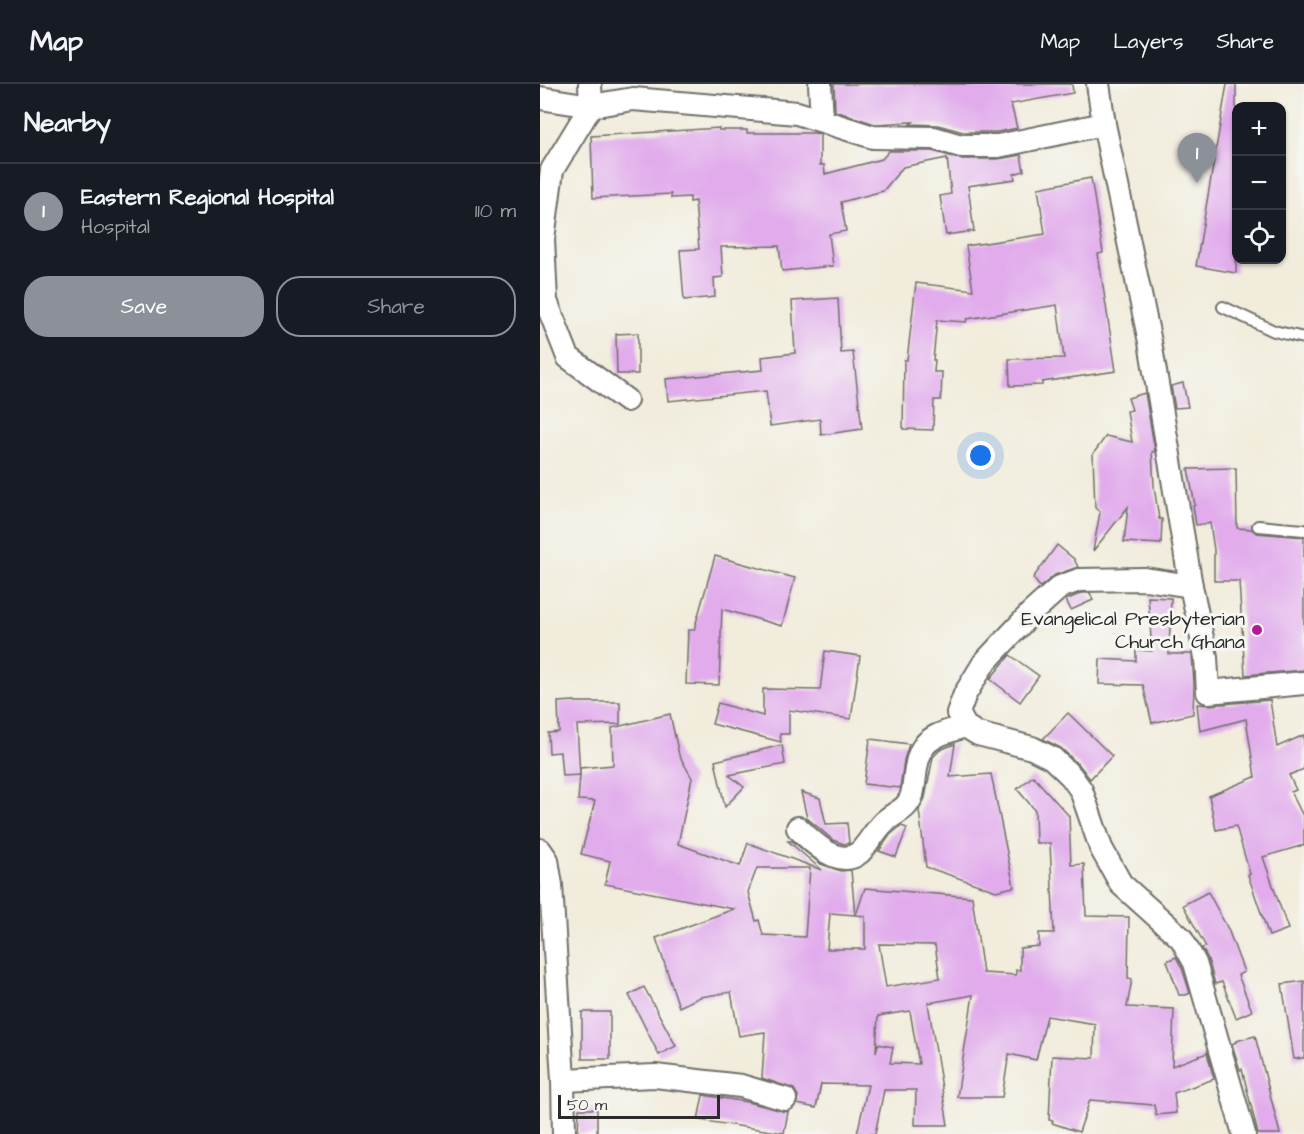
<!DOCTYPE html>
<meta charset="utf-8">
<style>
body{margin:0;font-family:"Architects Daughter",sans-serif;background:#20242c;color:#f1f3f6}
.controls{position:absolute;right:18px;top:18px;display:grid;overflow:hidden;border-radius:12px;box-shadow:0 2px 4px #0004}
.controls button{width:54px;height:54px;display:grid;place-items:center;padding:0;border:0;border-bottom:2px solid #363941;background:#171b24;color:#f1f3f6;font:30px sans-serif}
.scale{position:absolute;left:18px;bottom:15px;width:162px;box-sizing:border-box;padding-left:6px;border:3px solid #2b2b2b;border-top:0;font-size:16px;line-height:21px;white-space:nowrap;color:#2b2b2b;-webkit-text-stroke:4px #f6f6f2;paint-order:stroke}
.you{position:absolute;left:441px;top:372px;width:21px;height:21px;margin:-15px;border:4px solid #fff;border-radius:50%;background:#1a73e8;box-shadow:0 0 0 9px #1a73e833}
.badge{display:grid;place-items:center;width:39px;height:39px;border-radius:50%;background:#8c9099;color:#fff;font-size:20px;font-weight:700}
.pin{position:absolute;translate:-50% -50px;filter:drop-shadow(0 2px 3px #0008)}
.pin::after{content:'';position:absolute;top:32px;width:21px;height:18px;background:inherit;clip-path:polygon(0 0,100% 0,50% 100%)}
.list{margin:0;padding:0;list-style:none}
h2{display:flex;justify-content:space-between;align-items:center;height:78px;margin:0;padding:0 24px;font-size:26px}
h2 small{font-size:20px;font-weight:400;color:#9ea1a6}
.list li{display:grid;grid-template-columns:39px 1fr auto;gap:18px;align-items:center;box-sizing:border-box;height:96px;padding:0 24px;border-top:2px solid #363941}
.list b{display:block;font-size:22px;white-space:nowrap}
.list p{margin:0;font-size:20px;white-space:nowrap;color:#9ea1a6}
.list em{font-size:20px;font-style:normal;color:#9ea1a6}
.actions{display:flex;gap:12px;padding:18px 24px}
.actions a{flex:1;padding:14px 0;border:2px solid #8c9099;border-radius:24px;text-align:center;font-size:21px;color:#8c9099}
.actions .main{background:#8c9099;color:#fff}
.icon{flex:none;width:33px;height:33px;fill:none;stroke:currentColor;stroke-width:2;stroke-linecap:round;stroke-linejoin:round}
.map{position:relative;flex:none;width:764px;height:1050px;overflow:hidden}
header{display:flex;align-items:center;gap:36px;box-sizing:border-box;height:84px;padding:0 30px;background:#171b24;border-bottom:2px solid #363941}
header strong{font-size:28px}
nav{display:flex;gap:33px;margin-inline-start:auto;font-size:21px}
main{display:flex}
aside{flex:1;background:#171b24}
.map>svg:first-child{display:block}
</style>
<header>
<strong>Map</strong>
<nav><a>Map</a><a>Layers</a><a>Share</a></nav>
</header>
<main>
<aside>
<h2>Nearby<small></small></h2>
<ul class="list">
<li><span class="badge">1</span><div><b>Eastern Regional Hospital</b><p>Hospital</p></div><em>110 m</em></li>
</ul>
<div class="actions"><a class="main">Save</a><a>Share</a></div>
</aside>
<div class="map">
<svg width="764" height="1050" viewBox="0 0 764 1050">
<rect width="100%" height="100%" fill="#f6f6f2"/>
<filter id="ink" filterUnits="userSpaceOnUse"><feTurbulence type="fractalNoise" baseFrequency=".0167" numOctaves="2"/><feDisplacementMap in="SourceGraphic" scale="12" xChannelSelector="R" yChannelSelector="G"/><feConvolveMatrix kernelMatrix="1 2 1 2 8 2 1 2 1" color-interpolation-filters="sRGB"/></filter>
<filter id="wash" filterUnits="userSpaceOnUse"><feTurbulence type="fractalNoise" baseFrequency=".008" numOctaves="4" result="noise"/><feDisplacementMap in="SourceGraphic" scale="24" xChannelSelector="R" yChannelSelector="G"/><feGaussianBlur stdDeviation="1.35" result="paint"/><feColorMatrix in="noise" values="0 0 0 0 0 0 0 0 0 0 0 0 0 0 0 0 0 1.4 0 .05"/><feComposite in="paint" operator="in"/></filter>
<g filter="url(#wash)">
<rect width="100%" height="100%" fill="#f1ecdb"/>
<g id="blocks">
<g fill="#e1abec" fill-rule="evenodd">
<path d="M 294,0 L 532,0 L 533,9 L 471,20 L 477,44 L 457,48 L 423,48 L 398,41 L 370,40 L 373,38 L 335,40 L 295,27 Z"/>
<path d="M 687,0 L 696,0 L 696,189 L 656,182 Z"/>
<path d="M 179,44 L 179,46 L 207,46 L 207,49 L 274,49 L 280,50 L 280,81 L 284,81 L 285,90 L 342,75 L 349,67 L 392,67 L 421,75 L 458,75 L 481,71 L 484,87 L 474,90 L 475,95 L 428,102 L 434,147 L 406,151 L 400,112 L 411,110 L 407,74 L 363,83 L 343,107 L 301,118 L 306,147 L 289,150 L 293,182 L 242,187 L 239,162 L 181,163 L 183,193 L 174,194 L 175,213 L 144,216 L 140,166 L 159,165 L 155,117 L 150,118 L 150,113 L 131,114 L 131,110 L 53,114 L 51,52 Z"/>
<path d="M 551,94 L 563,169 L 558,170 L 576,287 L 502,298 L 502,301 L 470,302 L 469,275 L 524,274 L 517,221 L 427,235 L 426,238 L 397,236 L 393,276 L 395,276 L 394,288 L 402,288 L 401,316 L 394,316 L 393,346 L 363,345 L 364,276 L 367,276 L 376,199 L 433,206 L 426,162 L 505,150 L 498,104 Z"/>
<path d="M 298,214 L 301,269 L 313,268 L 322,345 L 281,351 L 280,335 L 230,342 L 226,307 L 128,317 L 126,295 L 223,286 L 222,273 L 255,269 L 252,217 Z"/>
<path d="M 98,249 L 98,290 L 77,290 L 76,250 Z"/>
<path d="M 643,299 L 648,323 L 635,324 L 631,302 Z"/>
<path d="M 605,309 L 615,367 L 612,368 L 614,402 L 619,435 L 622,435 L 621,460 L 584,458 L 588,423 L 553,467 L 560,428 L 555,424 L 553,370 L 566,352 L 592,358 L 587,327 L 592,326 L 588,314 Z"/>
<path d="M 696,384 L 697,444 L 711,445 L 717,449 L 764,453 L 764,586 L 705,591 L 699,497 L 674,497 L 674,466 L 670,439 L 656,441 L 653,422 L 655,421 L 648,385 Z"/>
<path d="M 517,461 L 534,475 L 538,483 L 515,491 L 500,503 L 493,494 Z"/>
<path d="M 175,472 L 255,494 L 242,542 L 182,525 L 179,601 L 146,600 L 148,546 L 154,546 Z"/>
<path d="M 542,509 L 550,509 L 553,516 L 531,526 L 526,516 Z"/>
<path d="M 608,513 L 631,514 L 629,570 L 652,570 L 654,601 L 653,630 L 612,639 L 603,601 L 559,600 L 560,575 L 596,577 L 596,566 L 612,567 Z"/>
<path d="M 285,567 L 320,572 L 311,635 L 249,626 L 249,650 L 240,650 L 241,658 L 172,640 L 178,619 L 223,632 L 223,605 L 280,606 Z"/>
<path d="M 470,571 L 499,592 L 480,618 L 450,595 Z"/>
<path d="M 730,616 L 737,663 L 764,651 L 764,685 L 749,691 L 756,706 L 751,708 L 764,734 L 764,761 L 723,773 L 748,845 L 729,852 L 708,791 L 710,790 L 696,742 L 676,746 L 669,712 L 715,693 L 706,635 L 660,647 L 657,620 L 669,621 Z"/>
<path d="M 35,617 L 36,618 L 80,618 L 80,640 L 37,641 L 40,691 L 40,684 L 73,681 L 72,644 L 130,630 L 139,671 L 152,694 L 138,760 L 200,782 L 208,759 L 282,786 L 248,757 L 252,757 L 281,780 L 301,787 L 311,786 L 315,831 L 290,829 L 287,865 L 325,865 L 325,832 L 316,831 L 325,804 L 432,813 L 443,889 L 476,891 L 476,886 L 480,886 L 480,864 L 499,862 L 499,849 L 514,849 L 510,759 L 496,759 L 495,726 L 477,705 L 493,692 L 529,732 L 531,781 L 544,780 L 546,832 L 589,833 L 588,894 L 592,895 L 587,923 L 634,925 L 632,982 L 667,969 L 674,995 L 634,1009 L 636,1029 L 616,1031 L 614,1021 L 550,1016 L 539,1048 L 512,1039 L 513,1037 L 509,1036 L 512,972 L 554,974 L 555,940 L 507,932 L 496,976 L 469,970 L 462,1013 L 417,1013 L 433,911 L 388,919 L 408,1041 L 375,1041 L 376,1006 L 344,1006 L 335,1050 L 317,1050 L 328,1001 L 281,1000 L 276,1024 L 257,1020 L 258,1012 L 254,1005 L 222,994 L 225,948 L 199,952 L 191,908 L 160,913 L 139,923 L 116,854 L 194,825 L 65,800 L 70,777 L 41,770 L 55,717 L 38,716 L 40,691 L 22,692 L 20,668 L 9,669 L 8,649 L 19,648 L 18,618 ZM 217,784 L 270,784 L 265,853 L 223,851 L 219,836 L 216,837 L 208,808 ZM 339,860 L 395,861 L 400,894 L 346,903 ZM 370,927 L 379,980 L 350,979 L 353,963 L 338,960 L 336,968 L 338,932 Z"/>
<path d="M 528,629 L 572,672 L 550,695 L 540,682 L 521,664 L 503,655 Z"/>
<path d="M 330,655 L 369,660 L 364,676 L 360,704 L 324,700 Z"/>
<path d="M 415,660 L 410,693 L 451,690 L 474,803 L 456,807 L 386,783 L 379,726 L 385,714 L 393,673 L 400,666 Z"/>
<path d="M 242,661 L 245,680 L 189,691 L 204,703 L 185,723 L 175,677 Z"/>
<path d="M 261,708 L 280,714 L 286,740 L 307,739 L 309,759 L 304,760 L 293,756 L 267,734 Z"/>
<path d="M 361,742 L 367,744 L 356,773 L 339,767 L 350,751 Z"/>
<path d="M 668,808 L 688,845 L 704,888 L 698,891 L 712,927 L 696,934 L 682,898 L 675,900 L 668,875 L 662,864 L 666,863 L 643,821 Z"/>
<path d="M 636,873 L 642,884 L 650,909 L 646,911 L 639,911 L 627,877 Z"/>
<path d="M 764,897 L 764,974 L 754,975 L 742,900 Z"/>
<path d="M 104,903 L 136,962 L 119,971 L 89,911 Z"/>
<rect x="42" y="928" width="28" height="47"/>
<path d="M 715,952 L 730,1010 L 740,1050 L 718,1050 L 702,985 L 700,986 L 692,960 L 696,958 L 696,957 Z"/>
<path d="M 163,1011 L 207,1018 L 248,1028 L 244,1049 L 158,1036 Z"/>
<path d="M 39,1025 L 57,1025 L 57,1050 L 38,1050 Z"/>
</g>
</g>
</g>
<g filter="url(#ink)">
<use href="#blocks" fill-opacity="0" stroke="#706f69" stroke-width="1.5"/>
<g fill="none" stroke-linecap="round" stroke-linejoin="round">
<g stroke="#706f69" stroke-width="14">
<g id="service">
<path d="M 683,223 L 734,247 L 764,254"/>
<path d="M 718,442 L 764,446"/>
</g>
</g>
<g stroke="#706f69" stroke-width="26">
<g id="minor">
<path d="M 50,0 L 51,22 L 12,86 L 3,155 L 6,217 L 28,273 L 86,316"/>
<path d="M 280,0 L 282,36"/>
<path d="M 558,0 L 564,40 L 610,258 L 651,502 L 666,573 L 668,608 L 764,599"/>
<path d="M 0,14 L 51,22 L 93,15 L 257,29 L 333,53 L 394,54 L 421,62 L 458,62 L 564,40"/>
<path d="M 651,502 L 605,495 L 539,496 L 520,503 L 491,529 L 444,579 L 425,610 L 418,629 L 425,642 L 438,650 L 492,664 L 512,674 L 531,692 L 541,706 L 561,764 L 581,800 L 641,854 L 655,879 L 704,1050"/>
<path d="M 258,744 C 272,758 300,786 320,768 C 329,759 335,747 343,739 C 354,728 367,727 372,711 C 376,695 374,676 384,662 C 393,650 411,647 425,642"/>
<path d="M 0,766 L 7,776 L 11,801 L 23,996 L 24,1050"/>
<path d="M 23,996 L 115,992 L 201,1002 L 245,1015"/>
</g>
</g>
<use href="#service" stroke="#fff" stroke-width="10"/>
<use href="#minor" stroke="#fff" stroke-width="22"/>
</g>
</g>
<circle fill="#b5179e" stroke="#f6f6f2" stroke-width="2" cx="717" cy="546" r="6"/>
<g text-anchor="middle" stroke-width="6" stroke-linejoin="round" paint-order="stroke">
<g font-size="20" fill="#2b2b2b" stroke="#f6f6f2" text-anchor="end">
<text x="705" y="541">Evangelical Presbyterian<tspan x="705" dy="23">Church Ghana</tspan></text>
</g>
</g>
</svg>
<div class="controls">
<button>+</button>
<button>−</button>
<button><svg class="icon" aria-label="locate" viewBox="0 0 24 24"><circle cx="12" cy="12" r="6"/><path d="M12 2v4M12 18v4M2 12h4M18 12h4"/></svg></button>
</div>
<div class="scale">50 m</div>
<div class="you"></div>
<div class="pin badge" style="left:657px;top:99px">1</div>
</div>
</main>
